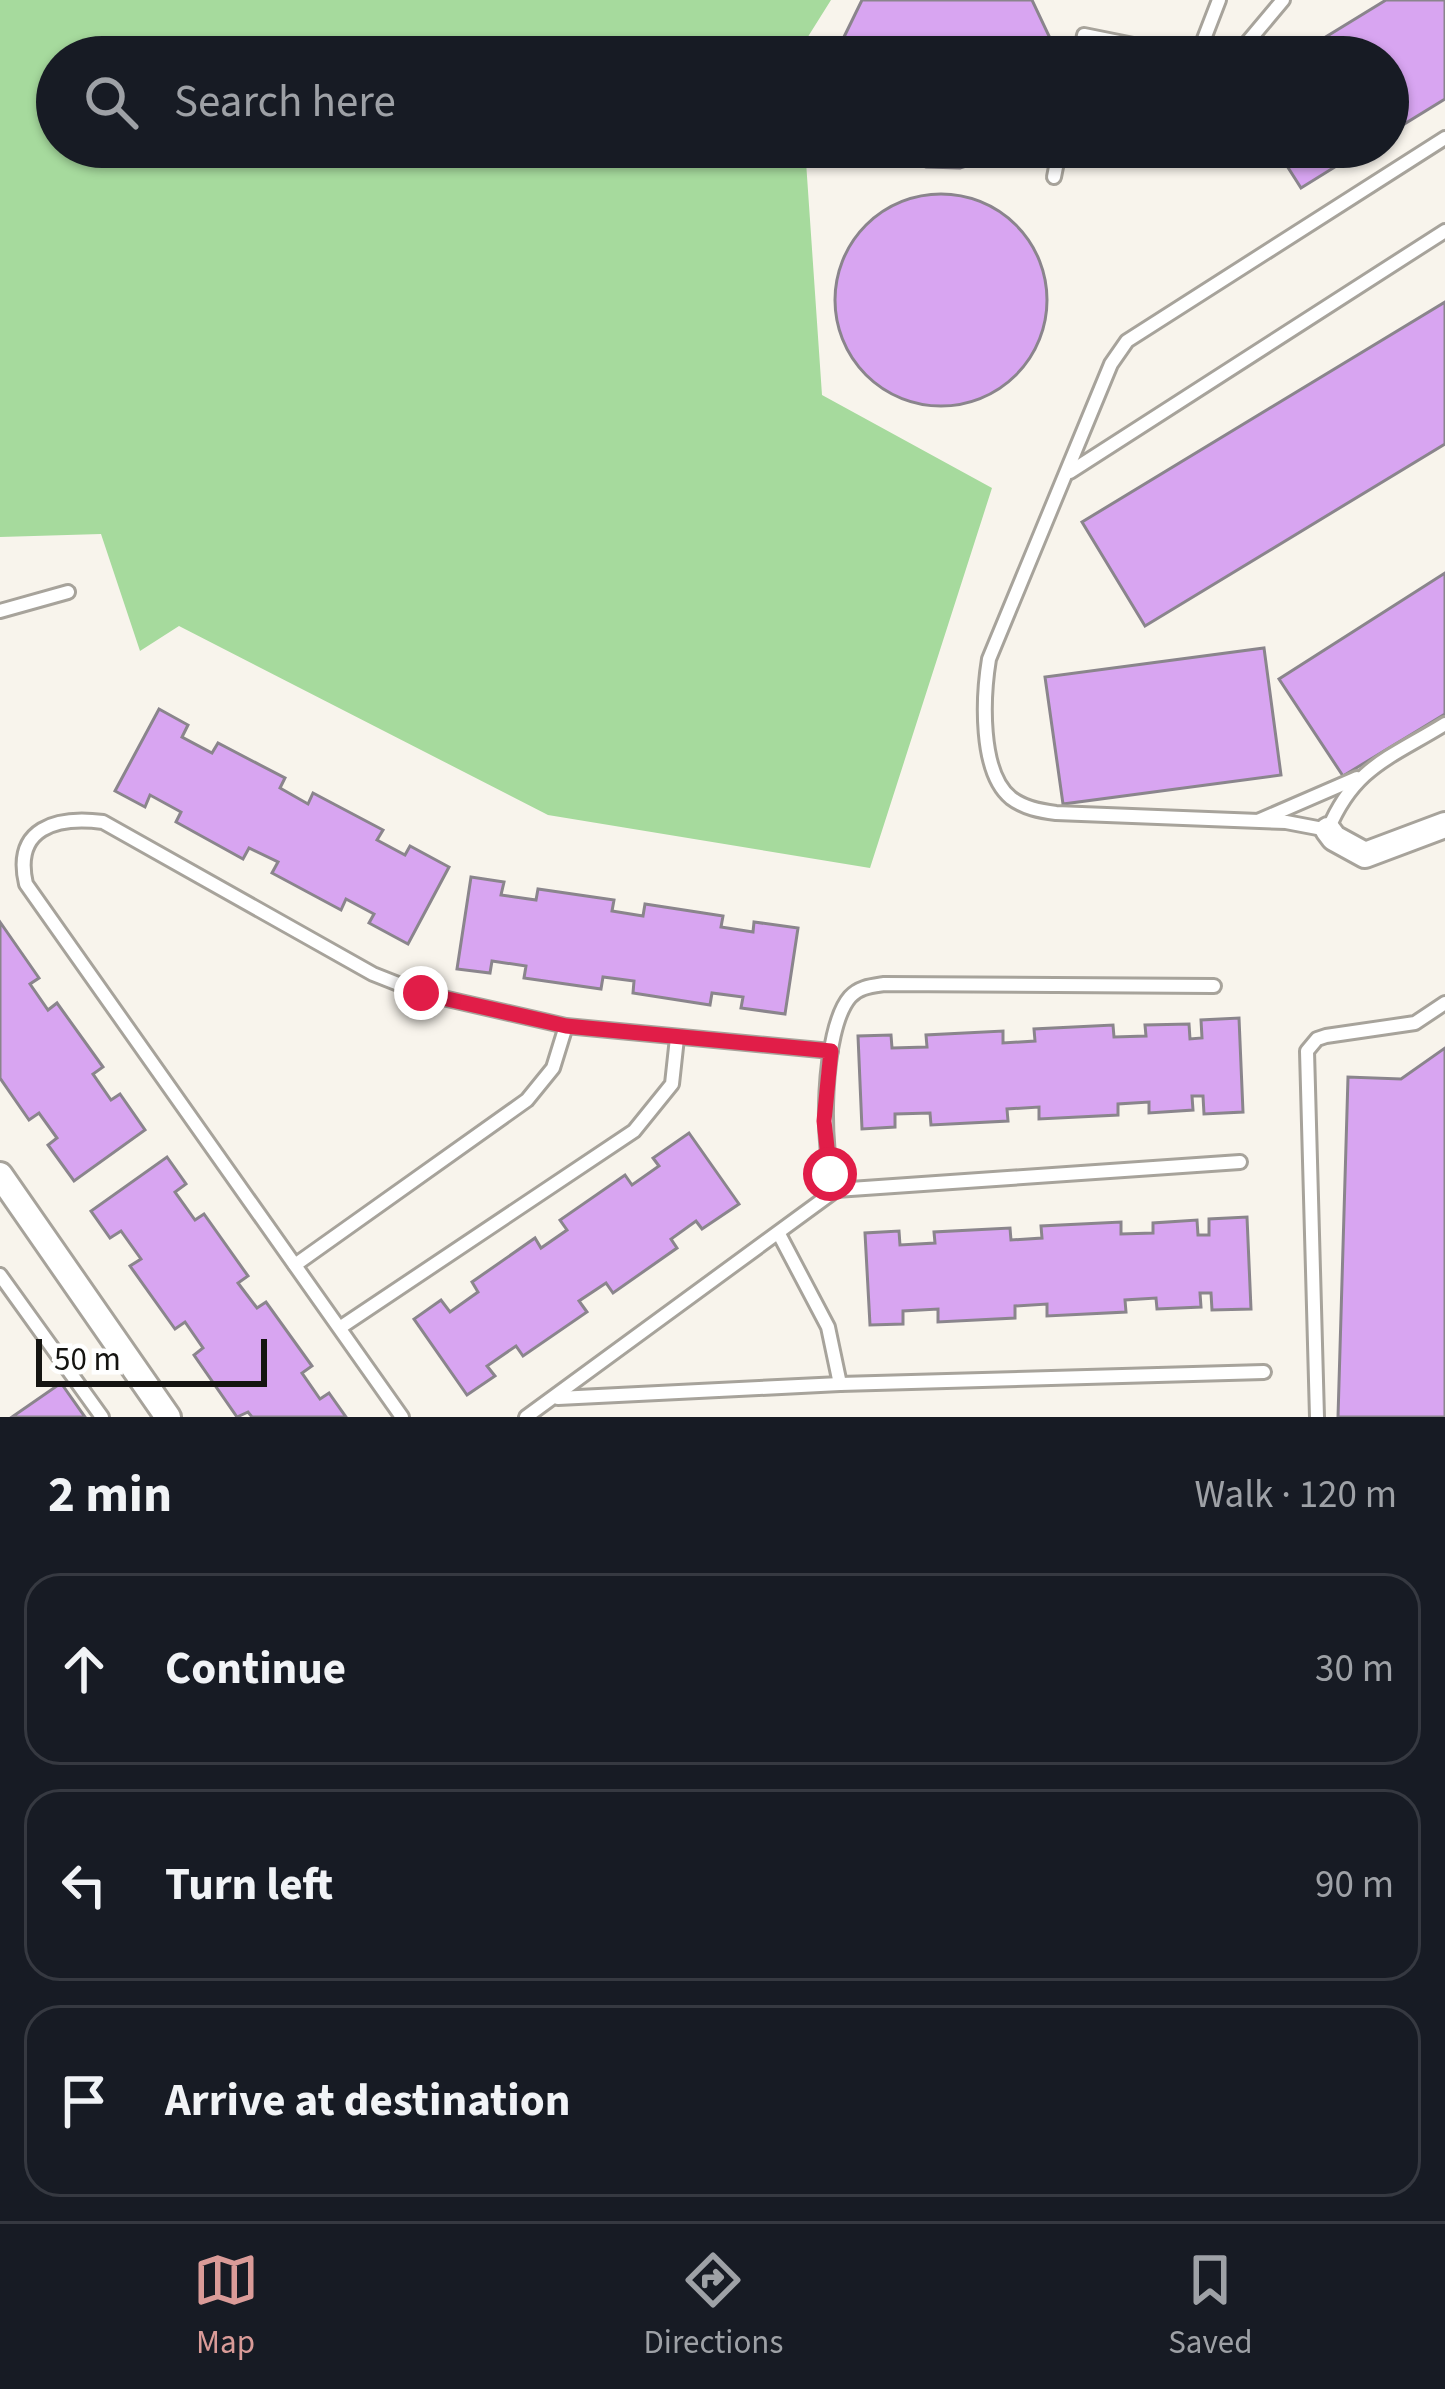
<!DOCTYPE html>
<meta charset="utf-8">
<style>
body{margin:0;font-family:"Source Sans 3",sans-serif;background:#20242c;color:#f1f3f6}
.scale{position:absolute;left:36px;bottom:30px;width:231px;box-sizing:border-box;padding-left:12px;border:6px solid #151411;border-top:0;font-size:33px;line-height:42px;white-space:nowrap;color:#151411;-webkit-text-stroke:9px #fff;paint-order:stroke}
.stop{position:absolute;width:36px;height:36px;margin:-27px;border:9px solid #e11d48;border-radius:50%;background:#fff}
.stop.end{background:#e11d48;border-color:#fff;box-shadow:0 3px 12px #0008}
.list{margin:0;padding:0;list-style:none}
h2{display:flex;justify-content:space-between;align-items:center;height:156px;margin:0;padding:0 48px;font-size:51px}
h2 small{font-size:39px;font-weight:400;color:#9ea1a6}
.list li{display:grid;grid-template-columns:78px 1fr auto;gap:36px;align-items:center;box-sizing:border-box;height:192px;margin:0 24px 24px;padding:0 24px;border:3px solid #363941;border-radius:36px}
.list b{display:block;font-size:45px;white-space:nowrap}
.list em{font-size:39px;font-style:normal;color:#9ea1a6}
.icon{flex:none;width:66px;height:66px;fill:none;stroke:currentColor;stroke-width:2;stroke-linecap:round;stroke-linejoin:round}
.map{position:relative;flex:none;width:1445px;height:1417px;overflow:hidden}
.search{position:absolute;background:#171b24;box-shadow:0 3px 9px #0004;left:36px;right:36px;top:36px;height:132px;display:flex;align-items:center;gap:30px;box-sizing:border-box;padding:0 42px;border-radius:66px;color:#9ea1a6;font-size:45px}
.sheet{height:804px;background:#171b24}
nav{display:flex;justify-content:space-around;align-items:center;box-sizing:border-box;height:168px;border-top:3px solid #363941;background:#171b24;font-size:33px;color:#9ea1a6}
nav a{display:grid;justify-items:center;gap:6px}
nav .on{color:#da9b98}
.map>svg:first-child{display:block}
</style>
<div class="map">
<svg width="1445" height="1417" viewBox="0 0 1445 1417">
<rect width="100%" height="100%" fill="#f8f4ec"/>
<path fill="#a6da9d" d="M 0,0 L 831,0 L 799,51 L 799,57 L 57,57 L 57,147 L 805,147 L 822,395 L 992,488 L 870,868 L 548,815 L 179,626 L 140,651 L 101,534 L 0,537 Z"/>
<g fill="#d8a5f1" stroke="#8a858c" stroke-width="3">
<path d="M 862,0 L 1032,0 L 1050,38 L 1051,57 L 841,57 L 842,41 Z"/>
<path d="M 1386,0 L 1445,0 L 1445,99 L 1388,134 L 1388,57 L 1293,57 Z"/>
<path d="M 883,147 L 1009,147 L 993,158 L 960,168 L 926,167 L 894,156 Z"/>
<path d="M 1275,147 L 1367,147 L 1301,188 Z"/>
<circle cx="941" cy="300" r="106"/>
<path d="M 1445,302 L 1445,444 L 1145,626 L 1082,522 Z"/>
<path d="M 1445,573 L 1445,714 L 1343,776 L 1279,679 Z"/>
<path d="M 1264,648 L 1281,775 L 1063,804 L 1045,677 Z"/>
<path d="M 159,709 L 188,725 L 182,737 L 212,753 L 218,743 L 285,778 L 280,788 L 308,804 L 313,793 L 383,830 L 377,840 L 405,855 L 410,846 L 449,867 L 408,944 L 369,923 L 374,914 L 346,899 L 341,910 L 272,873 L 278,862 L 249,848 L 243,859 L 176,822 L 181,812 L 150,795 L 145,807 L 115,791 Z"/>
<path d="M 471,877 L 504,882 L 501,895 L 536,900 L 538,889 L 614,900 L 612,911 L 643,916 L 645,904 L 723,916 L 721,927 L 753,932 L 754,922 L 798,928 L 785,1014 L 741,1008 L 743,997 L 712,993 L 710,1005 L 633,993 L 634,981 L 603,977 L 601,989 L 524,978 L 526,966 L 492,961 L 490,973 L 457,969 Z"/>
<path d="M 0,922 L 39,978 L 30,984 L 48,1010 L 57,1003 L 103,1067 L 93,1074 L 111,1100 L 120,1094 L 145,1130 L 74,1181 L 48,1145 L 57,1138 L 39,1113 L 29,1120 L 0,1078 Z"/>
<path d="M 1239,1018 L 1243,1112 L 1204,1114 L 1203,1096 L 1192,1096 L 1193,1110 L 1149,1113 L 1149,1102 L 1118,1104 L 1118,1115 L 1039,1119 L 1039,1107 L 1007,1109 L 1008,1121 L 931,1125 L 930,1113 L 895,1114 L 895,1127 L 862,1129 L 858,1036 L 891,1035 L 892,1048 L 927,1047 L 926,1035 L 1003,1031 L 1003,1043 L 1035,1041 L 1034,1029 L 1113,1025 L 1114,1037 L 1146,1036 L 1145,1025 L 1189,1024 L 1190,1039 L 1202,1038 L 1201,1020 Z"/>
<path d="M 1445,1048 L 1445,1417 L 1338,1417 L 1348,1077 L 1401,1079 Z"/>
<path d="M 689,1133 L 739,1204 L 702,1229 L 696,1221 L 671,1239 L 677,1248 L 613,1293 L 606,1283 L 579,1301 L 587,1312 L 523,1356 L 516,1346 L 487,1366 L 495,1376 L 467,1395 L 414,1319 L 441,1300 L 450,1312 L 478,1292 L 472,1282 L 535,1238 L 541,1248 L 567,1230 L 560,1220 L 625,1175 L 632,1185 L 659,1166 L 653,1158 Z"/>
<path d="M 167,1157 L 186,1184 L 175,1192 L 195,1220 L 204,1214 L 248,1276 L 238,1283 L 257,1308 L 266,1302 L 312,1366 L 302,1373 L 320,1399 L 329,1393 L 346,1417 L 252,1417 L 248,1412 L 237,1417 L 194,1355 L 203,1348 L 185,1322 L 175,1329 L 130,1266 L 141,1259 L 121,1231 L 110,1238 L 91,1211 Z"/>
<path d="M 1247,1217 L 1251,1309 L 1212,1310 L 1211,1293 L 1200,1293 L 1201,1307 L 1157,1309 L 1156,1298 L 1125,1300 L 1126,1312 L 1047,1316 L 1047,1304 L 1015,1306 L 1015,1318 L 938,1322 L 938,1309 L 903,1311 L 903,1324 L 870,1325 L 865,1233 L 899,1231 L 900,1245 L 935,1243 L 934,1232 L 1010,1228 L 1011,1240 L 1042,1238 L 1041,1226 L 1121,1222 L 1121,1234 L 1153,1233 L 1153,1223 L 1197,1220 L 1198,1235 L 1209,1235 L 1209,1219 Z"/>
<path d="M 61,1383 L 85,1417 L 12,1417 Z"/>
</g>
<g fill="none" stroke-linecap="round" stroke-linejoin="round">
<g stroke="#a7a39b" stroke-width="18">
<g id="lane">
<path d="M 1080,57 L 1084,35 L 1193,57"/>
<path d="M 1197,57 L 1219,0"/>
<path d="M 1235,57 L 1283,0"/>
<path d="M 1445,138 L 1127,341 L 1111,364 L 989,659 C 983,696 979,772 1011,798 C 1024,808 1040,811 1056,813 L 1286,822 L 1328,830 C 1354,767 1390,758 1445,724"/>
<path d="M 1054,177 L 1060,147"/>
<path d="M 1070,472 L 1445,231"/>
<path d="M 0,611 L 68,592"/>
<path d="M 1260,820 L 1357,778"/>
<path d="M 836,1190 C 820,1153 822,1029 850,997 C 859,987 871,986 884,984 L 1214,986"/>
<path d="M 779,1234 L 828,1327 L 840,1384"/>
<path d="M 295,1265 L 527,1100 L 553,1068 L 566,1026"/>
<path d="M 0,1275 L 102,1417"/>
<path d="M 341,1327 L 634,1131 L 672,1084 L 677,1038"/>
<path d="M 558,1398 L 840,1384 L 1264,1372"/>
<path d="M 402,1417 L 26,884 C 13,828 56,816 103,822 L 373,974 L 421,993 L 566,1026 L 831,1051"/>
<path d="M 526,1417 L 836,1190 L 1240,1162"/>
<path d="M 1317,1417 L 1307,1051 L 1317,1039 L 1326,1036 L 1415,1023 L 1445,1003"/>
</g>
</g>
<g stroke="#a7a39b" stroke-width="30">
<g id="street">
<path d="M 1328,830 L 1334,838 L 1365,855 L 1445,825"/>
<path d="M 0,1175 L 168,1417"/>
</g>
</g>
<use href="#lane" stroke="#fff" stroke-width="12"/>
<use href="#street" stroke="#fff" stroke-width="24"/>
</g>
<g fill="none" stroke-linecap="round" stroke-linejoin="round">
<path stroke="#e11d48" stroke-width="15" d="M 421,993 L 566,1026 L 831,1051 L 824,1121 L 830,1174"/>
</g>
</svg>
<div class="scale">50 m</div>
<div class="stop" style="left:830px;top:1174px"></div>
<div class="stop end" style="left:421px;top:993px"></div>
<div class="search"><svg class="icon" aria-label="search" viewBox="0 0 24 24"><circle cx="10" cy="10" r="6"/><path d="M15 15l6 6"/></svg>Search here</div>
</div>
<section class="sheet">
<h2>2 min<small>Walk · 120 m</small></h2>
<ul class="list">
<li><svg class="icon" aria-label="ahead" viewBox="0 0 24 24"><path d="M12 20V5M6 11l6-6 6 6"/></svg><div><b>Continue</b></div><em>30 m</em></li>
<li><svg class="icon" aria-label="left" viewBox="0 0 24 24"><path d="M17 20v-9H6M10 6l-5 5 5 5"/></svg><div><b>Turn left</b></div><em>90 m</em></li>
<li><svg class="icon" aria-label="arrive" viewBox="0 0 24 24"><path d="M6 21V4h12l-3 4 3 4H6"/></svg><div><b>Arrive at destination</b></div></li>
</ul>
</section>
<nav>
<a class="on"><svg class="icon" aria-label="map" viewBox="0 0 24 24"><path d="M3 6l6-2 6 2 6-2v14l-6 2-6-2-6 2zM9 4v14M15 6v14"/></svg>Map</a>
<a><svg class="icon" aria-label="directions" viewBox="0 0 24 24"><path d="M12 3l9 9-9 9-9-9zM9 14v-3h6M13 9l2 2-2 2"/></svg>Directions</a>
<a><svg class="icon" aria-label="saved" viewBox="0 0 24 24"><path d="M7 4h10v16l-5-4-5 4z"/></svg>Saved</a>
</nav>
